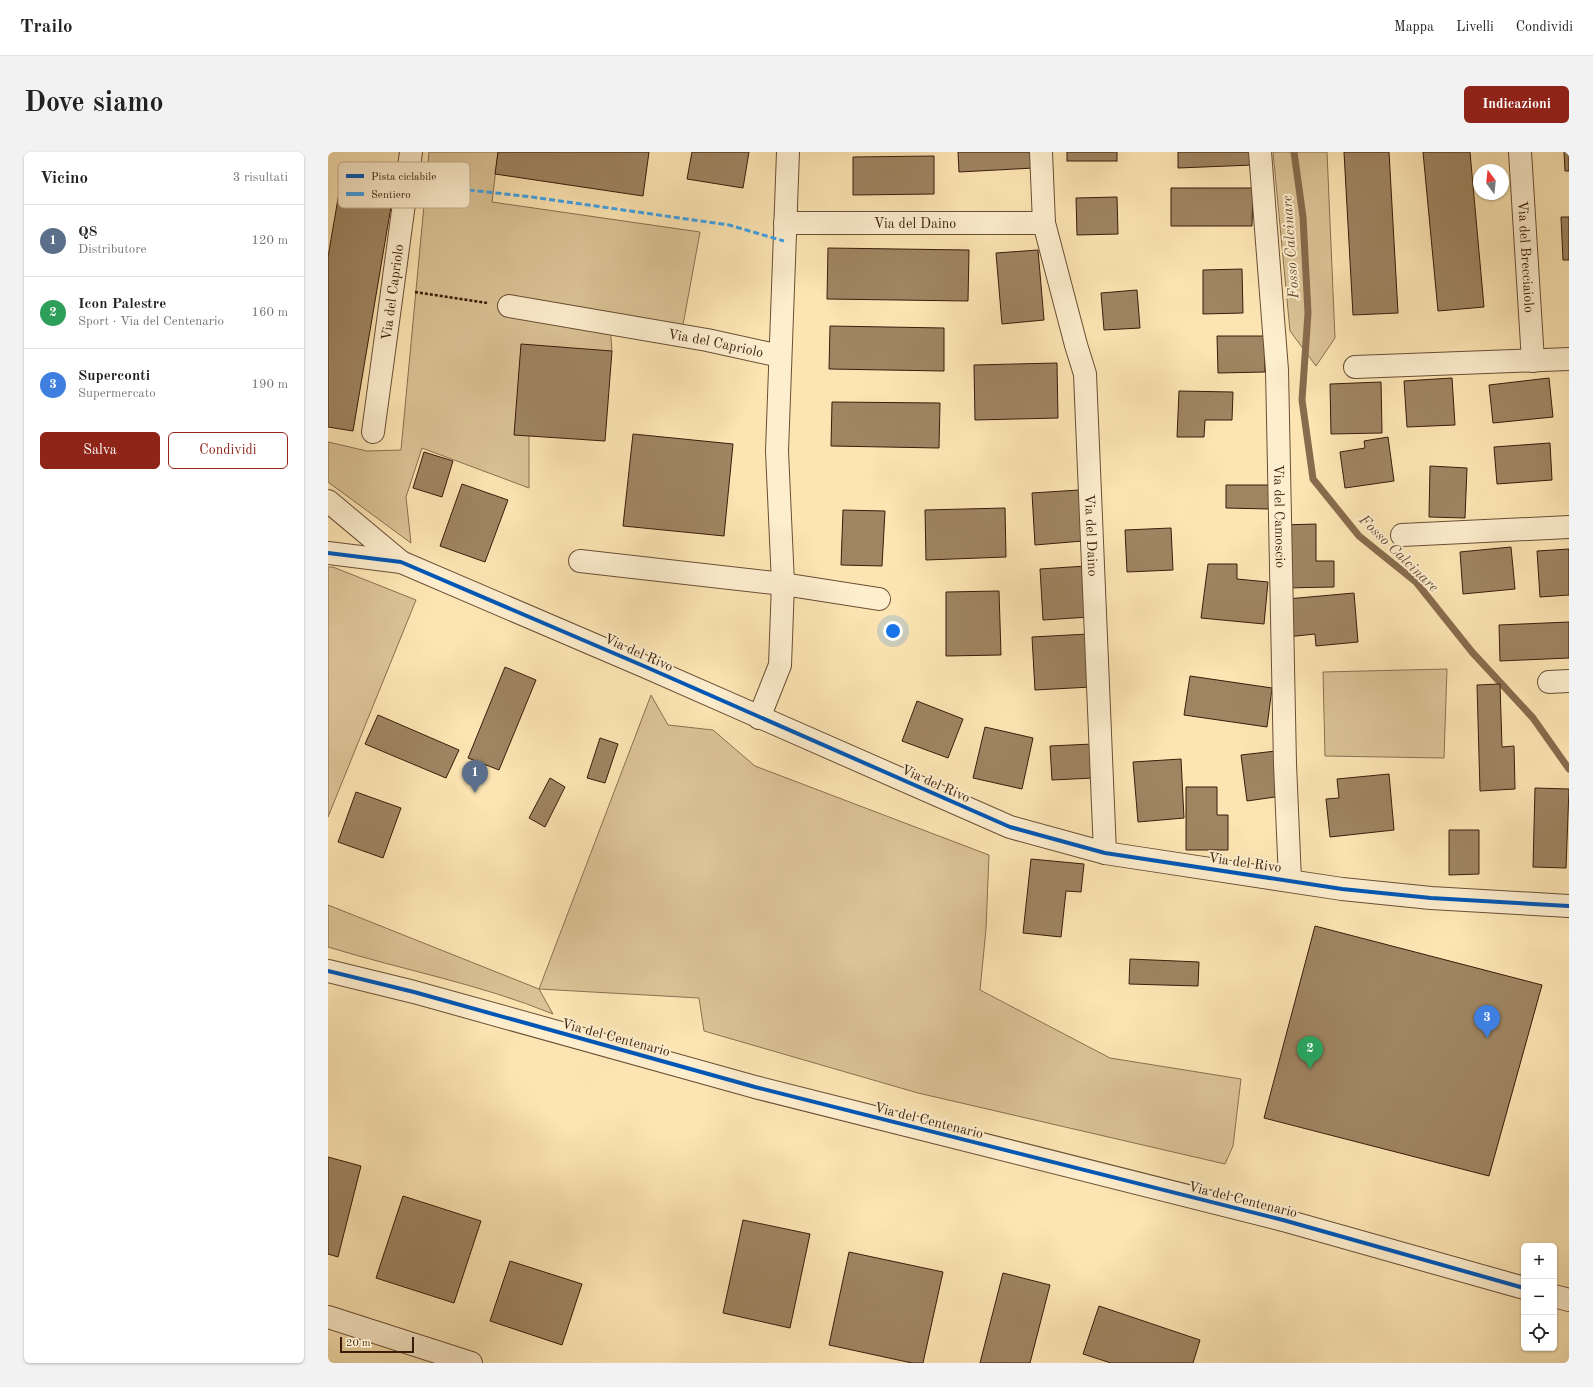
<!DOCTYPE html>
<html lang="it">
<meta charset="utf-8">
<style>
body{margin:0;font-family:"Old Standard TT",serif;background:#f2f2f2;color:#222}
.controls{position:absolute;right:12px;bottom:12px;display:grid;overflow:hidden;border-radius:6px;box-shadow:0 1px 3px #0004}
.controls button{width:36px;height:36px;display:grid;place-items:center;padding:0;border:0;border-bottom:1px solid #e0e0e0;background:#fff;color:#222;font:20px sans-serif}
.compass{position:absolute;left:1145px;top:12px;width:36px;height:36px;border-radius:50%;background:#fff;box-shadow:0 1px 3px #0004;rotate:345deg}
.scale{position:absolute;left:12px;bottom:10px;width:74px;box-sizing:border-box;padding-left:4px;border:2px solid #3a1c0a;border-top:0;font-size:11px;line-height:14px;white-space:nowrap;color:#3a1c0a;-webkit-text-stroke:3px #fdeece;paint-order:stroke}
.you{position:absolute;left:565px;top:479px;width:14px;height:14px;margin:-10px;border:3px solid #fff;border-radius:50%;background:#1a73e8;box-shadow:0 0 0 6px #1a73e833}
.badge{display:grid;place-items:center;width:26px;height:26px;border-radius:50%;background:#8f2418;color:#fff;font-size:13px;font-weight:700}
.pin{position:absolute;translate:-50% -33px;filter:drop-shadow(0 1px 2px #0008)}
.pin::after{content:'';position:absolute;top:21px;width:14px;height:12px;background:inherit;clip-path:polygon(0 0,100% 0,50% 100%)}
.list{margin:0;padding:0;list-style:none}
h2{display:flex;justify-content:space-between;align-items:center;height:52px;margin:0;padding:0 16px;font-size:17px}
h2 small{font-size:13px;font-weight:400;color:#767676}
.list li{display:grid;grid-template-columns:26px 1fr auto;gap:12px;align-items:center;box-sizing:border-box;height:72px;padding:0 16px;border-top:1px solid #e0e0e0}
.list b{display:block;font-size:15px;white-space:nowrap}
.list p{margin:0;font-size:13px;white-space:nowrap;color:#767676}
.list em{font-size:13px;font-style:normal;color:#767676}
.actions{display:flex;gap:8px;padding:12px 16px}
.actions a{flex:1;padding:9px 0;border:1px solid #8f2418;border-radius:6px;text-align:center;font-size:14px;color:#8f2418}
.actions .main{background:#8f2418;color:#fff}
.icon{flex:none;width:22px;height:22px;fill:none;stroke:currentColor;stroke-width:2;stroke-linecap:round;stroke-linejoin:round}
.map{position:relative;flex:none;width:1241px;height:1211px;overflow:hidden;border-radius:6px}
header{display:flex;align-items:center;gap:24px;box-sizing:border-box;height:56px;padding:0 20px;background:#fff;border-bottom:1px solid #e0e0e0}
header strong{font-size:19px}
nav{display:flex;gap:22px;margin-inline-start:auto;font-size:14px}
.intro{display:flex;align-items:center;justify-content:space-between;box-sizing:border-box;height:96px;padding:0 24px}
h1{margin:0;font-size:28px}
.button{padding:10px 18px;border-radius:6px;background:#8f2418;color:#fff;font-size:14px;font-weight:700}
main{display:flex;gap:24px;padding:0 24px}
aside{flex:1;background:#fff;border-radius:6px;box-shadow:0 1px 3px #0004}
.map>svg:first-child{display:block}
</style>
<header>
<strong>Trailo</strong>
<nav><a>Mappa</a><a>Livelli</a><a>Condividi</a></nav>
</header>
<div class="intro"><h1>Dove siamo</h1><a class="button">Indicazioni</a></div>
<main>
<aside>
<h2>Vicino<small>3 risultati</small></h2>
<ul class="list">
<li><span class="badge" style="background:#5c6f8a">1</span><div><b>Q8</b><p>Distributore</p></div><em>120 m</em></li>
<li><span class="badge" style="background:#2e9e5b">2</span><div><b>Icon Palestre</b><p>Sport · Via del Centenario</p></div><em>160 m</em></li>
<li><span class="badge" style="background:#3f7fe0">3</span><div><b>Superconti</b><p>Supermercato</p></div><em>190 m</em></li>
</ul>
<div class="actions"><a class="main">Salva</a><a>Condividi</a></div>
</aside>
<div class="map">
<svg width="1241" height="1211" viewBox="0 0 1241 1211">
<rect width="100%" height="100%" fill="#fce5b3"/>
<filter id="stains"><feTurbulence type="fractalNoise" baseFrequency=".005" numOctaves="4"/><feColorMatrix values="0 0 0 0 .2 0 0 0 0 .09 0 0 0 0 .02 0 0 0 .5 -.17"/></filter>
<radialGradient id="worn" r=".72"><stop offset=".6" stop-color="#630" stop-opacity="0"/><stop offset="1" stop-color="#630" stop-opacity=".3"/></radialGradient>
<g fill="#dbc396" stroke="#8a7050">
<path d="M 101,0 L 170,0 L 164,50 L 372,80 L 355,173 L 281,161 L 284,199 L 201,284 L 201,336 L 94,296 L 78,345 L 83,391 L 0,330 L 0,290 L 39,299 L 73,298 Z"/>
<path d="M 945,0 L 999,0 L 1007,186 L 988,214 L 962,179 Z"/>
<path d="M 0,415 L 5,415 L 88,448 L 0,665 Z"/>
<path d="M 1119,517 L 1116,606 L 997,604 L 995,520 Z"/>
<path d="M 323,543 L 340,573 L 385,578 L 427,614 L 661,703 L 658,777 L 652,838 L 782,906 L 913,927 L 905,994 L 897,1012 L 590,941 L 376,879 L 371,846 L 211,837 L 225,862 C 152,832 75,818 0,795 L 0,753 L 211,837 Z"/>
</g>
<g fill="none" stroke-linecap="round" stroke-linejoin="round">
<path stroke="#876c4d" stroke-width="7" d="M 966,0 L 975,65 L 980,161 L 974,248 L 985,327 L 1031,384 L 1088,430 L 1144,500 L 1205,566 L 1241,617"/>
</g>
<g fill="#9f8562" stroke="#3a1c0a">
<path d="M 170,0 L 321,0 L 315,44 L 167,22 Z"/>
<path d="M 364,0 L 421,0 L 415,36 L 359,27 Z"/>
<path d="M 630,0 L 705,0 L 706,16 L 631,20 Z"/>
<rect x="739" y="0" width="50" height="9"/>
<path d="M 850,0 L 924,0 L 925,13 L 850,16 Z"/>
<path d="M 1016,0 L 1061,0 L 1070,161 L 1025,163 Z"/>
<path d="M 1095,0 L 1142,0 L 1156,155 L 1110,159 Z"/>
<path d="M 1236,0 L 1241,0 L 1241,19 L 1237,19 Z"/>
<path d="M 606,4 L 606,42 L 525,43 L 525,5 Z"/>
<path d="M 14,23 L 67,31 L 25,279 L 0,275 L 0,105 Z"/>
<path d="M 843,36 L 925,36 L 924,74 L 843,74 Z"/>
<path d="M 789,45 L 790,82 L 749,83 L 748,46 Z"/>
<path d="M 1233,65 L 1241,65 L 1241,108 L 1235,108 Z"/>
<path d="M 500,96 L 641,98 L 640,149 L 499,147 Z"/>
<path d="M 710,98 L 716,168 L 674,172 L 668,101 Z"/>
<path d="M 914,117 L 915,161 L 875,162 L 875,118 Z"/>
<path d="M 809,138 L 812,176 L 776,178 L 773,141 Z"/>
<path d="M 502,174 L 616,176 L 616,219 L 501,217 Z"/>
<path d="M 889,184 L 936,184 L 937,220 L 890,221 Z"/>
<path d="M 193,192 L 284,199 L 277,289 L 186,283 Z"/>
<path d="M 729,211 L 730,266 L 647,268 L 646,213 Z"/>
<path d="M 1124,226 L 1127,273 L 1079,275 L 1076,229 Z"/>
<path d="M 1221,226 L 1225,265 L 1165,271 L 1161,233 Z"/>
<path d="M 1053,230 L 1054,281 L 1003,282 L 1002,232 Z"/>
<path d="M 851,239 L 905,240 L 904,268 L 877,268 L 876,285 L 849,285 Z"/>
<path d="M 504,250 L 612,251 L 611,296 L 503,294 Z"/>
<path d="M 305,282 L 405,292 L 396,384 L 295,374 Z"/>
<path d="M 1060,285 L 1066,329 L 1017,336 L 1012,300 L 1037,296 L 1036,289 Z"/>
<path d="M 1222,291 L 1224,328 L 1169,332 L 1166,295 Z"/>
<path d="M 96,300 L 125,309 L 114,345 L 85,336 Z"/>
<path d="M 1102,314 L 1139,316 L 1137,366 L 1101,365 Z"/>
<path d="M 134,332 L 180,348 L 157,410 L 112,394 Z"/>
<path d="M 898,333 L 942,333 L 941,357 L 898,356 Z"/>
<path d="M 751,338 L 755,389 L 707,393 L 704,341 Z"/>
<path d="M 677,356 L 678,405 L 598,408 L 597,358 Z"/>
<path d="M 515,358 L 557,359 L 554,414 L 513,413 Z"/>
<path d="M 988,372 L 988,409 L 1006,409 L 1006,435 L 955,436 L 954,373 Z"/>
<path d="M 843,376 L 845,418 L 799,420 L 797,378 Z"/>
<path d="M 1183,395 L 1187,437 L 1135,442 L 1132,400 Z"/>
<path d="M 1241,397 L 1241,443 L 1212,445 L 1209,399 Z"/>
<path d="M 880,412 L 909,412 L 909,427 L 940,430 L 936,472 L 873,466 Z"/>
<path d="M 758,414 L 761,465 L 715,468 L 712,417 Z"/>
<path d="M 671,439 L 673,503 L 618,504 L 618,440 Z"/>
<path d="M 1026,441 L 1030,490 L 988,494 L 987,482 L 959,485 L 959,447 Z"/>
<path d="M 1241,470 L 1241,506 L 1172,509 L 1171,473 Z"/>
<path d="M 760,482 L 763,535 L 707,538 L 704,485 Z"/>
<path d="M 177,515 L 208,528 L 171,618 L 140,606 Z"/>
<path d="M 862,524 L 944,536 L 939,575 L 856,563 Z"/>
<path d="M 1172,532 L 1174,595 L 1186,594 L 1187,637 L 1152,639 L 1149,533 Z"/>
<path d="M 589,549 L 635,567 L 620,606 L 574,589 Z"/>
<path d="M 50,563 L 131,598 L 118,626 L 37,592 Z"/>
<path d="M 657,575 L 705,586 L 694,637 L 645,626 Z"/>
<path d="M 272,586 L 290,592 L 277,631 L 259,626 Z"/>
<path d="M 764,592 L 766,626 L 724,628 L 722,594 Z"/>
<path d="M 948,599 L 954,644 L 919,649 L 913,603 Z"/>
<path d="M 853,607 L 856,666 L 810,670 L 805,610 Z"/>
<path d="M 1061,622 L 1066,678 L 1002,685 L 998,647 L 1011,646 L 1009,627 Z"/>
<path d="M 222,626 L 237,635 L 217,675 L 201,666 Z"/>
<path d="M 858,635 L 889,635 L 889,663 L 900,663 L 900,698 L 858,698 Z"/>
<path d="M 1207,636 L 1241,637 L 1238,716 L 1205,715 Z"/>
<path d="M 28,640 L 73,656 L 55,706 L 10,690 Z"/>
<path d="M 1121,678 L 1151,678 L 1151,722 L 1121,723 Z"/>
<path d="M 703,707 L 756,712 L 753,740 L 738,739 L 733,785 L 695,781 Z"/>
<path d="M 987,774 L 1214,833 L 1161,1024 L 936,966 Z"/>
<path d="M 802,807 L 871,810 L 870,834 L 801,832 Z"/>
<path d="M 0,1005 L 33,1014 L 10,1105 L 0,1102 Z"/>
<path d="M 75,1044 L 153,1069 L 126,1151 L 48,1126 Z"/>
<path d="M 415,1068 L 482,1082 L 462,1176 L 395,1161 Z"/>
<path d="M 521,1100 L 615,1120 L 595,1211 L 584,1211 L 501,1193 Z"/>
<path d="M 182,1109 L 254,1132 L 234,1193 L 162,1169 Z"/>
<path d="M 675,1121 L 722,1133 L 702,1211 L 652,1211 Z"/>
<path d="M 771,1154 L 872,1188 L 865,1211 L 783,1211 L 755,1202 Z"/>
</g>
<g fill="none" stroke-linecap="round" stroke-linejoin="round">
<g stroke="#6a4e34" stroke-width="24">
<g id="minor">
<path id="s1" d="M 713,0 L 716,71 L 748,193 L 757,222 L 777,701"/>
<path id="s2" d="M 932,0 L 949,218 L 957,612 L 962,728"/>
<path id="s3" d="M 1192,0 L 1205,209"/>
<path id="s4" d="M 457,71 L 716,71"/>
<path id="s5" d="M 181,154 L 379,188 L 452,204"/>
<path d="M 1027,215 L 1241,207"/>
<path id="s6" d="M 45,280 L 83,0"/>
<path d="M 0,349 L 73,410"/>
<path d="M 1074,383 L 1241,375"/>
<path d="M 0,401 L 73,410 L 318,515 L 682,675 L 777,701 L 1014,737 L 1103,746 L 1241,754"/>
<path d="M 252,409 L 455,432 L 551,447"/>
<path d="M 1221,530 L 1241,529"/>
<path d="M 431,566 L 452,513 L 455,432 L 449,299 L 460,0"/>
<path d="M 0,1165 L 143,1211"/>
</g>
</g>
<g stroke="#6a4e34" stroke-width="24">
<g id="tertiary">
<path d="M 0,819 L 86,840 L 427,935 L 955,1068 L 1196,1136"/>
<path d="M 1226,1144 L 1241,1148"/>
</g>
</g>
<path stroke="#3a1c0a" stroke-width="2.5" stroke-dasharray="3 2" stroke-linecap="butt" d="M 87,140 L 159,151"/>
<use href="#minor" stroke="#fdeece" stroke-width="22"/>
<use href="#tertiary" stroke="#fdeece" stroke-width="22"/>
<path stroke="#3fa2e9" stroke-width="3" stroke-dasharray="6 3" stroke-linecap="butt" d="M 78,31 L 204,45 L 401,73 L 456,89"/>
<g stroke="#fdeece" stroke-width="6">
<g id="cycleway">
<path d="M 0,401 L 73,410 L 318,515 L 682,675 L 777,701 L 1014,737 L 1103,746 L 1241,754"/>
<path d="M 0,819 L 86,840 L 427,935 L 955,1068 L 1196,1136"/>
</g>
</g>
<use href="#cycleway" stroke="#0057b8" stroke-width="4"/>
</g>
<g text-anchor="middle" stroke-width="4" stroke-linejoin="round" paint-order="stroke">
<g font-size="14" fill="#3a1c0a" stroke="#fdeece">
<text dy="5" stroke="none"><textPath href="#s4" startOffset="130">Via del Daino</textPath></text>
<text dy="5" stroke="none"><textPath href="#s3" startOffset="105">Via del Brecciaiolo</textPath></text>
<text dy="5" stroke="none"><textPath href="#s6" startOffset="141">Via del Capriolo</textPath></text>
<text dy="5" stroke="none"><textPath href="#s5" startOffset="210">Via del Capriolo</textPath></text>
<text dy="5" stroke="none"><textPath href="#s2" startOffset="365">Via del Camoscio</textPath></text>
<text dy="5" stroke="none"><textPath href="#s1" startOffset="389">Via del Daino</textPath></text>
<text transform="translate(311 500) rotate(24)" y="5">Via del Rivo</text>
<text transform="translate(608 631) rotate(24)" y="5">Via del Rivo</text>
<text transform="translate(917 710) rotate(8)" y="5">Via del Rivo</text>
<text transform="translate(288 885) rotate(15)" y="5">Via del Centenario</text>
<text transform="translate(601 968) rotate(14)" y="5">Via del Centenario</text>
<text transform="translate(915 1047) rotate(14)" y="5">Via del Centenario</text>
</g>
<g font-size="15" font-style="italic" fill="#674b31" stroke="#fdeece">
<text transform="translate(962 95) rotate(-94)" y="5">Fosso Calcinare</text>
<text transform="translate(1071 401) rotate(44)" y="5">Fosso Calcinare</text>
</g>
</g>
<rect x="10" y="10" width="132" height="46" rx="6" fill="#fdeece" stroke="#c2af93" stroke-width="1"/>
<rect x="18" y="22" width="18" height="4" fill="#0057b8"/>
<rect x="18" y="40" width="18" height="4" fill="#3fa2e9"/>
<g font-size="11" fill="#3a1c0a">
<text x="43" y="28">Pista ciclabile</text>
<text x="43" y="46">Sentiero</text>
</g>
<rect width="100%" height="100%" filter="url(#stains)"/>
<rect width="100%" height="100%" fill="url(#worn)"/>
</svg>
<div class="controls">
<button>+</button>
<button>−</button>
<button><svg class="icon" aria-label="locate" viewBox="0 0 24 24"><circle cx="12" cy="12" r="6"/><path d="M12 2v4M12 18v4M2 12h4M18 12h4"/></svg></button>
</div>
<svg class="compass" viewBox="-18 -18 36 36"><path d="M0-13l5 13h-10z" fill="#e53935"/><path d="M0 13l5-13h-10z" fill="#767676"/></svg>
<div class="scale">20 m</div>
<div class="you"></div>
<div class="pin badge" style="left:147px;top:641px;background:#5c6f8a">1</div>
<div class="pin badge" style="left:982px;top:917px;background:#2e9e5b">2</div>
<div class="pin badge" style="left:1159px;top:886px;background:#3f7fe0">3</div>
</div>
</main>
